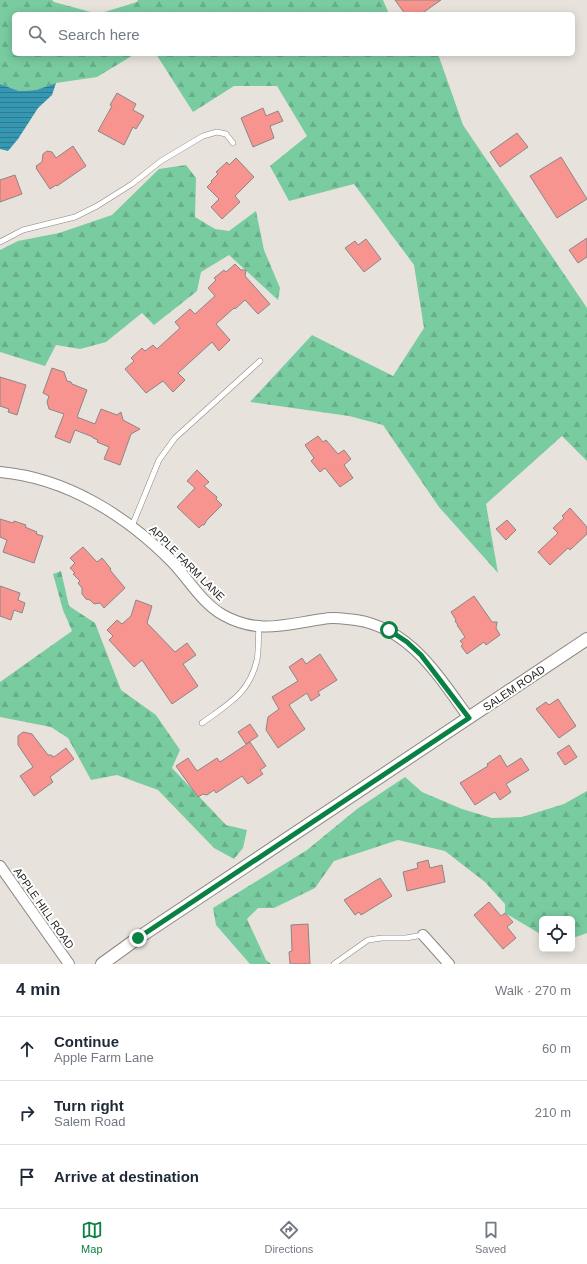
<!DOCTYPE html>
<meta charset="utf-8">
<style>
body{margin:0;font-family:Arial,sans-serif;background:#f6f6f7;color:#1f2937}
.controls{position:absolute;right:12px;bottom:12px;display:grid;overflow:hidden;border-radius:6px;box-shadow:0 2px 10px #0003}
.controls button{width:36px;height:36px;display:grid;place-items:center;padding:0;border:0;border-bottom:1px solid #e0e1e3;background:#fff;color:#1f2937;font:20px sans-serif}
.stop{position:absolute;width:12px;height:12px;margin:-9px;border:3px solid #0b8043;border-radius:50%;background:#fff}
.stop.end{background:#0b8043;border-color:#fff;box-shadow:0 1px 4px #0008}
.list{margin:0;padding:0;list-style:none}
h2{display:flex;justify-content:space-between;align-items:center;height:52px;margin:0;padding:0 16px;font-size:17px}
h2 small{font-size:13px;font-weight:400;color:#747a83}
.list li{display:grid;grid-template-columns:26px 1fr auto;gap:12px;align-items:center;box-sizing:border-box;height:64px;padding:0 16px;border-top:1px solid #e0e1e3}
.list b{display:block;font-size:15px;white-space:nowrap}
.list p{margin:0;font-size:13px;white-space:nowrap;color:#747a83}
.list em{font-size:13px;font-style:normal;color:#747a83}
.icon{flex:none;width:22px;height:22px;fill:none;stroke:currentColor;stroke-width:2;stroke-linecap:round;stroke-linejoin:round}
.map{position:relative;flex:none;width:587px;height:964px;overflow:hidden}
.search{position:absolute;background:#fff;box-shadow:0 2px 10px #0003;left:12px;right:12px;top:12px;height:44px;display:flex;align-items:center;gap:10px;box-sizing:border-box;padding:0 14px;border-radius:6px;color:#747a83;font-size:15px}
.sheet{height:244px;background:#fff}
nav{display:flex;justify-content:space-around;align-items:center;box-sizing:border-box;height:56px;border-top:1px solid #e0e1e3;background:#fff;font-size:11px;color:#747a83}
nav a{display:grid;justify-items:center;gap:2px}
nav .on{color:#0b8043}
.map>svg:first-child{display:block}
</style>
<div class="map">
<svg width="587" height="964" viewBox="0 0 587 964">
<defs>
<pattern id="forest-firs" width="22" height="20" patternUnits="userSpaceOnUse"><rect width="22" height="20" fill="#79cba0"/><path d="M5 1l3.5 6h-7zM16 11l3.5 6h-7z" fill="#68ae89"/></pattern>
<pattern id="water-rules" width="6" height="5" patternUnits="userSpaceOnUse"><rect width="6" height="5" fill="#3697b3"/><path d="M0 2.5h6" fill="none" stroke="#2d7b91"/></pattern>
</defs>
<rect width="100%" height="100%" fill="#e7e3dc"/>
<g fill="url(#forest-firs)">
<path d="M 0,0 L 52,0 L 54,2 L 98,14 L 137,2 L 138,0 L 383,0 L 389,14 L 14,14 L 14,54 L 135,54 L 97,77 L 56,83 L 36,90 L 19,91 L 0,84 Z"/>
<path d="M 156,54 L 438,54 L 463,125 L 587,308 L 587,461 L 562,436 L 486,504 L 498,573 L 439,507 L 383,425 L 349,416 L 250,402 L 312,335 L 393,376 L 424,328 L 414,265 L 354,184 L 289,201 L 270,166 L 307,136 L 277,86 L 234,86 L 193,112 Z"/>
<path d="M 186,165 L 196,178 L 195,217 L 215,229 L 229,231 L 256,211 L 264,250 L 280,288 L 278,300 L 229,255 L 201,272 L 197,291 L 154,325 L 142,313 L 106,342 L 80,349 L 56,345 L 45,366 L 0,352 L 0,250 L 18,241 L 59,233 L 112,215 L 159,169 Z"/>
<path d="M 61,571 L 69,606 L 95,623 L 121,690 L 156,715 L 180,750 L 172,768 L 226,825 L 247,830 L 243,848 L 234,859 L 214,848 L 158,790 L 117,775 L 91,780 L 68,738 L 51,727 L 0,717 L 0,682 L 72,631 L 63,610 L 53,574 Z"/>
<path d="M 405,777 L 422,792 L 462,809 L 492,818 L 522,817 L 564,804 L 587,791 L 587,933 L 576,937 L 572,937 L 572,919 L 542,919 L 542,935 L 505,913 L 505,904 L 485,882 L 445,851 L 398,840 L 334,861 L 315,888 L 274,908 L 258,908 L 247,919 L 266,960 L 271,964 L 250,964 L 216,925 L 213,908 L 307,850 L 357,809 Z"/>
</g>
<path fill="url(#water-rules)" d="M 56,83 L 52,95 L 38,108 L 18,139 L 8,151 L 0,149 L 0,84 L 19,91 L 36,90 Z"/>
<g fill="#f8948f" stroke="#8d8585">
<path d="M 395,0 L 441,0 L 421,14 L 405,14 Z"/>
<path d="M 117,93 L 136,104 L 133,110 L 144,116 L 136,129 L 133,127 L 124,145 L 98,131 L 112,106 L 110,105 Z"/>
<path d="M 263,108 L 266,116 L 278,111 L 283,121 L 270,126 L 274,138 L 253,147 L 241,118 Z"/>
<path d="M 517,133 L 528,147 L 500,167 L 490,152 Z"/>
<path d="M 73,146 L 86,166 L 57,186 L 56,185 L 50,189 L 36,168 L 37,167 L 36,166 L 42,162 L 43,154 L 47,151 L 52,152 L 56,158 Z"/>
<path d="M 561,157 L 587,199 L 557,218 L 530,176 Z"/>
<path d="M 236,158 L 254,177 L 235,196 L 240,202 L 222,219 L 211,207 L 219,199 L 207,187 L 212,182 L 211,181 L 218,174 L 216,172 L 227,162 L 229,165 Z"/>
<path d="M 15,175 L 22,194 L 0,202 L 0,180 Z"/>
<path d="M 587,238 L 587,257 L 578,263 L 569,250 Z"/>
<path d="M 366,239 L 381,259 L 364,272 L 345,248 L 355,241 L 358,245 Z"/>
<path d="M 235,264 L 241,270 L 246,270 L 245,276 L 270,304 L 258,314 L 245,300 L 235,309 L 234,308 L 216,324 L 230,340 L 219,351 L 212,342 L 178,373 L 185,380 L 173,392 L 163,381 L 146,393 L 125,369 L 134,361 L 131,358 L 142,348 L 145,351 L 153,345 L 157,349 L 180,328 L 175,322 L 190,309 L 195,314 L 215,296 L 208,288 L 216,280 L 214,278 L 224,270 L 226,272 Z"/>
<path d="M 52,368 L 64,372 L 67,381 L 71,382 L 72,384 L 87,390 L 77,417 L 95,424 L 101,409 L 117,415 L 121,412 L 123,420 L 140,429 L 131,434 L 120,465 L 104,459 L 109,447 L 97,442 L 98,440 L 93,438 L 93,437 L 75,430 L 70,443 L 55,437 L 64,414 L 49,409 L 47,402 L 49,396 L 43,393 Z"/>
<path d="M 0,377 L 26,385 L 17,415 L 8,412 L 9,409 L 0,406 Z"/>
<path d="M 318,436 L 323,442 L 326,440 L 338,454 L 344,450 L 351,459 L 344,465 L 353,478 L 340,487 L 325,468 L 320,472 L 311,461 L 314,458 L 305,445 Z"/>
<path d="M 197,470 L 209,482 L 204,486 L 217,497 L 216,499 L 222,505 L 207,520 L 204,525 L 202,525 L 199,528 L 177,507 L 195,488 L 187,481 Z"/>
<path d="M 570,508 L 587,527 L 587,534 L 570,550 L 568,548 L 550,565 L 538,552 L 558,533 L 553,528 L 564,518 L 562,516 Z"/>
<path d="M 0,519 L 13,523 L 14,521 L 26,525 L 25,527 L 37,532 L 36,534 L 43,536 L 34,563 L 3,552 L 7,540 L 0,537 Z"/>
<path d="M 507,520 L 516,530 L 506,540 L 496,529 Z"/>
<path d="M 83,547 L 97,562 L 102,558 L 111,569 L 110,570 L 125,588 L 104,608 L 100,603 L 94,604 L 90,600 L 86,599 L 82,594 L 82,588 L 78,583 L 80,581 L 73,574 L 75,573 L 70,568 L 75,563 L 70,558 Z"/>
<path d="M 0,586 L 20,593 L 18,600 L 25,603 L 22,613 L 14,610 L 11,620 L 0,616 Z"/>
<path d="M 474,596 L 492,622 L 497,622 L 496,628 L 500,635 L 486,645 L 484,642 L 467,654 L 461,646 L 463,644 L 460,641 L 465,637 L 457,625 L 458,625 L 455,621 L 456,620 L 451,612 Z"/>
<path d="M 136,600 L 152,606 L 147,623 L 175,652 L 187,643 L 196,655 L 183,664 L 198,686 L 172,704 L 142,660 L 134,667 L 109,640 L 113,636 L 107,630 L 117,620 L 122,624 L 131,616 Z"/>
<path d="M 320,654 L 337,680 L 318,692 L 320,695 L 311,701 L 307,693 L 289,705 L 305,729 L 278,748 L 266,730 L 268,717 L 279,709 L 272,697 L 298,681 L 289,667 L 302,658 L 306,664 Z"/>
<path d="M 558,699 L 576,726 L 559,738 L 536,709 L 546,702 L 549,705 Z"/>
<path d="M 250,724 L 258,736 L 246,744 L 238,732 Z"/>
<path d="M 23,732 L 32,734 L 48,755 L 51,755 L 54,757 L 66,748 L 74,759 L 50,777 L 53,782 L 34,796 L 20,776 L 33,767 L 18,745 L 18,736 Z"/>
<path d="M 250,742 L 266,766 L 260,770 L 263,774 L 248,784 L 242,776 L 216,793 L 214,790 L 207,795 L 203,794 L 198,797 L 176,766 L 188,758 L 197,771 L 217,758 L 220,762 Z"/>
<path d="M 569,745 L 577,757 L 565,765 L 557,753 Z"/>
<path d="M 500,755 L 507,767 L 521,758 L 529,770 L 506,784 L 511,792 L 500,800 L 495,792 L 475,805 L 460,783 L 488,766 L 487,764 Z"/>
<path d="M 428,860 L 430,868 L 442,865 L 445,882 L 407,891 L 403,872 L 418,868 L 417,863 Z"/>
<path d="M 380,878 L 392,896 L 361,915 L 359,912 L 355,915 L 344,900 Z"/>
<path d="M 489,902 L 501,916 L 505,913 L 513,922 L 507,927 L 516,938 L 503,949 L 474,915 Z"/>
<path d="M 308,924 L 310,964 L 290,964 L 289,952 L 292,951 L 291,925 Z"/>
</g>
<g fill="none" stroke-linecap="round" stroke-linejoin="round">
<g stroke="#8b8781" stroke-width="6">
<g id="service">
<path d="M 0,242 L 23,230 L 75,217 L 97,206 L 132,184 L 161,161 L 203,136 L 217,132 L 226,134 L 233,143"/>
<path d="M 132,526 L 159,460 L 175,438 L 260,361"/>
<path d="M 202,723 C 228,704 249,694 257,660 C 259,649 258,637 259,626"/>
<path d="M 334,964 L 368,940 L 382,938 L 406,938 L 423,935"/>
</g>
</g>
<g stroke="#8b8781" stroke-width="12">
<g id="minor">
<path d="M 0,472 C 67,478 127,516 173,563 C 189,580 202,603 223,615 C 259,635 286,624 323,619 C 331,617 339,618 347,619 C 407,623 437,674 469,718"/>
<path d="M 0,866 L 69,964"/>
<path d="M 423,935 L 449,964"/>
</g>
</g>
<g stroke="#8b8781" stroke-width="14">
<path id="tertiary" d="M 102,964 L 138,938 L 587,639"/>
</g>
<use href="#service" stroke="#fff" stroke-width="5"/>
<use href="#minor" stroke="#fff" stroke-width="10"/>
<use href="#tertiary" stroke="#fff" stroke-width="12"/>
</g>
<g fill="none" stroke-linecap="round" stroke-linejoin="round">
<path stroke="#0b8043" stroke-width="5" d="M 138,938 L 469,718 L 421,655 L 407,642 L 389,630"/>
</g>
<g text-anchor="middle" stroke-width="4" stroke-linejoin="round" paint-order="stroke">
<g font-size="11" fill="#201f1c" stroke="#fff">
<text transform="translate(187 563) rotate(45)" y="4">APPLE FARM LANE</text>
<text transform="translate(514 688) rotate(-34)" y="4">SALEM ROAD</text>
<text transform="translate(44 908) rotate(55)" y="4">APPLE HILL ROAD</text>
</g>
</g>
</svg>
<div class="controls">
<button><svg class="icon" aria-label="locate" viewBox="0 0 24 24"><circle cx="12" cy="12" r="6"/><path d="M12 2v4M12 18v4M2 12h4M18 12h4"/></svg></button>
</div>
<div class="stop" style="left:389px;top:630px"></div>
<div class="stop end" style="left:138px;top:938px"></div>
<div class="search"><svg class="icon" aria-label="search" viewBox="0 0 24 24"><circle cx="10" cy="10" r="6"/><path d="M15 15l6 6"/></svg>Search here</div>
</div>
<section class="sheet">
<h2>4 min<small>Walk · 270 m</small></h2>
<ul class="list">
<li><svg class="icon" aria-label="ahead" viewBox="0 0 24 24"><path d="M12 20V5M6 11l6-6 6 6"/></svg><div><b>Continue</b><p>Apple Farm Lane</p></div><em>60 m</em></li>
<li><svg class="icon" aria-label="right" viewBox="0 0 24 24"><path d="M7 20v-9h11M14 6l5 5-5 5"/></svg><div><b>Turn right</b><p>Salem Road</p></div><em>210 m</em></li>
<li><svg class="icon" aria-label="arrive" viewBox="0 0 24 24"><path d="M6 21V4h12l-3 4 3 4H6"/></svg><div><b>Arrive at destination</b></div></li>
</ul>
</section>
<nav>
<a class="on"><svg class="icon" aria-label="map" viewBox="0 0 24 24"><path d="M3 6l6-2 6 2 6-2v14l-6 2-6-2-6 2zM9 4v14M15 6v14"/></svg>Map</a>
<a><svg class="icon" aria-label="directions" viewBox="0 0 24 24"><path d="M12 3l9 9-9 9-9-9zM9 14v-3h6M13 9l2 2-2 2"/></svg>Directions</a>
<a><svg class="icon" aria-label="saved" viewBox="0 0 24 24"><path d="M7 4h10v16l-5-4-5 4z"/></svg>Saved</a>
</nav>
